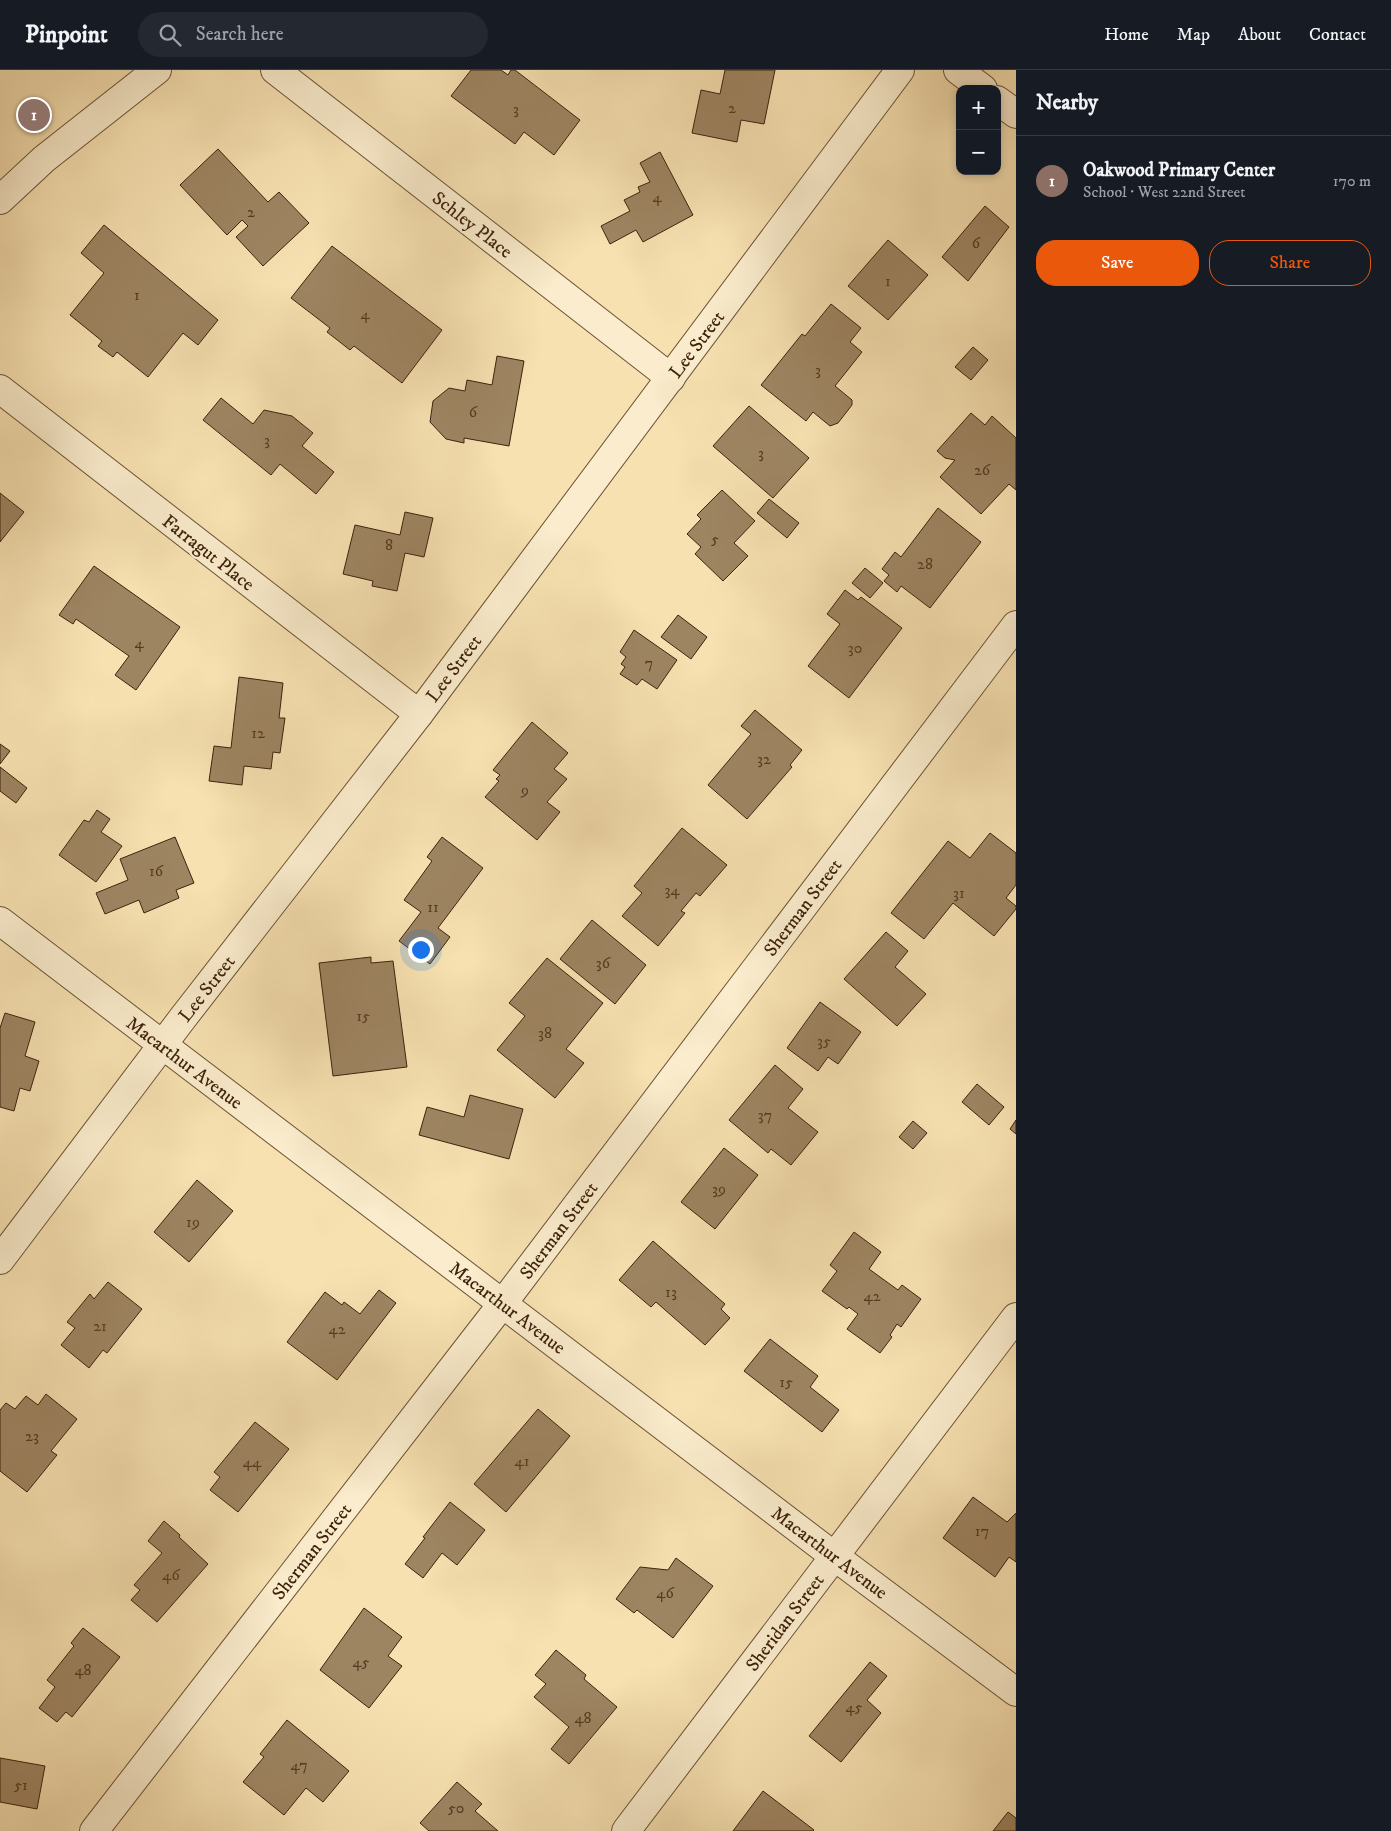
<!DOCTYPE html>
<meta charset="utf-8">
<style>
body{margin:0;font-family:"IM FELL DW Pica",serif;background:#242831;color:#f1f3f6}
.controls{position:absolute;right:15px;top:15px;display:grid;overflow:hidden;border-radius:10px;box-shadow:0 2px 8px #0003}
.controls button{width:45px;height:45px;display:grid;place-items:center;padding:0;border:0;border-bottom:1px solid #363941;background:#171b24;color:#f1f3f6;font:25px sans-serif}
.you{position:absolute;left:420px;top:879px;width:18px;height:18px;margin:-12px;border:4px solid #fff;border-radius:50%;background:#1a73e8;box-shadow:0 0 0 8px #1a73e833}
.badge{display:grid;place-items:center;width:32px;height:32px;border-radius:50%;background:#ea580c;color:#fff;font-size:16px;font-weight:700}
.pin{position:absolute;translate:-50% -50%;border:2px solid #fff;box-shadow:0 1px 5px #0006}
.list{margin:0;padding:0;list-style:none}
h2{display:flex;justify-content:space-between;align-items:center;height:65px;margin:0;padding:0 20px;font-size:21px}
h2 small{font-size:16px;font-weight:400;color:#9ea1a6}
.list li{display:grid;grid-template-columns:32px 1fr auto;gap:15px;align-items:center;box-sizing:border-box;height:90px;padding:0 20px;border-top:1px solid #363941}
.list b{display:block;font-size:19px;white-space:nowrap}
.list p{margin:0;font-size:16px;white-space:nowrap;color:#9ea1a6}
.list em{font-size:16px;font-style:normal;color:#9ea1a6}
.actions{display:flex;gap:10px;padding:15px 20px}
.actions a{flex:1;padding:11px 0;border:1px solid #ea580c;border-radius:20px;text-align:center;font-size:18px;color:#ea580c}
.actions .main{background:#ea580c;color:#fff}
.icon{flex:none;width:28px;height:28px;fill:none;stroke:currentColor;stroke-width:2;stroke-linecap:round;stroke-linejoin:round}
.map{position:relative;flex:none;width:1016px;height:1761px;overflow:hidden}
header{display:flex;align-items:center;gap:30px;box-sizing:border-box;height:70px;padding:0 25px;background:#171b24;border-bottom:1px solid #363941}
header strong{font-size:24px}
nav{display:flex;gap:28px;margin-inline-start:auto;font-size:18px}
.search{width:350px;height:45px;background:#242831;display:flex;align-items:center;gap:12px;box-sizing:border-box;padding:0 18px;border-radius:28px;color:#9ea1a6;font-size:19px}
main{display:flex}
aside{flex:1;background:#171b24}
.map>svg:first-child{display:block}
</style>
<header>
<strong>Pinpoint</strong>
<div class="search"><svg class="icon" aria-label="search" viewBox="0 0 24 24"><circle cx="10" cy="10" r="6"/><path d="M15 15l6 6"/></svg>Search here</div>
<nav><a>Home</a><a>Map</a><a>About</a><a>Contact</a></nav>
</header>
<main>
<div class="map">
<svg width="1016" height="1761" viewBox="0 0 1016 1761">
<rect width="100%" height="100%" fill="#f7e1b1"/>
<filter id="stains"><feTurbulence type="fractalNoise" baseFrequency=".004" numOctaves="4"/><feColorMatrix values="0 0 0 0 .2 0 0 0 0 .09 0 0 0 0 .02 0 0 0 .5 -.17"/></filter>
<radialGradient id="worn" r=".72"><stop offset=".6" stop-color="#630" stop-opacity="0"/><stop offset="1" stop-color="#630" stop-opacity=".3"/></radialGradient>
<g fill="#9e8562" stroke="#3e220c">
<path d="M 471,0 L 501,0 L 508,5 L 511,0 L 515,0 L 580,50 L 554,85 L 524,62 L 515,74 L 451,26 Z"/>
<path d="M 725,0 L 775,0 L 764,54 L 741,50 L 737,72 L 692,63 L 701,20 L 720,24 Z"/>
<path d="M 218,79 L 268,132 L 279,122 L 309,153 L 263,196 L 236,167 L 248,156 L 242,150 L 227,165 L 180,115 Z"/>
<path d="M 660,82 L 693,145 L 643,172 L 636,160 L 610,174 L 601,156 L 630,141 L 624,130 L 640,122 L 638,117 L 650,112 L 640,93 Z"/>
<path d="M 985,136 L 1009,157 L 968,211 L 942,187 Z"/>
<path d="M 104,155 L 218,250 L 198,275 L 183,263 L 148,307 L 117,282 L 113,287 L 98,276 L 102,271 L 70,245 L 104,203 L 81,183 Z"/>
<path d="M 888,170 L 928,205 L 888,250 L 848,216 Z"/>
<path d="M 332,176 L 442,260 L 402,313 L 354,276 L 350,280 L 327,262 L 330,258 L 291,228 Z"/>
<path d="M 831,234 L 861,258 L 850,272 L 862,282 L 835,316 L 852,330 L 852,335 L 838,353 L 830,356 L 813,342 L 806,351 L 761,315 L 802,264 L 805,266 Z"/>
<path d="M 973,277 L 988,290 L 971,310 L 955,297 Z"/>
<path d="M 497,286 L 524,291 L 509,376 L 464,368 L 464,373 L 446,369 L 430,352 L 433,331 L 449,318 L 465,321 L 467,310 L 492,315 Z"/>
<path d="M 221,328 L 253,354 L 264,340 L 292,346 L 313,363 L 302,376 L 334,402 L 316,424 L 280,394 L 271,405 L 203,350 Z"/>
<path d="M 749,336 L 809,388 L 773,428 L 713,376 Z"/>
<path d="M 971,343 L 985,355 L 992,346 L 1016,368 L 1016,420 L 1009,414 L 981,444 L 940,407 L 955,390 L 945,388 L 937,381 Z"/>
<path d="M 722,420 L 755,451 L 734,473 L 748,486 L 723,511 L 695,484 L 701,477 L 687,464 L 701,449 L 697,445 Z"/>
<path d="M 0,423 L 24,442 L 0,472 Z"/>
<path d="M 769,429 L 799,453 L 787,468 L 757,443 Z"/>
<path d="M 938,438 L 981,472 L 930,538 L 901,516 L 897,522 L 884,511 L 889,505 L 882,499 L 895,482 L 901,487 Z"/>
<path d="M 405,442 L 433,448 L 424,487 L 405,483 L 397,521 L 372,516 L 373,511 L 343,504 L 355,455 L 400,465 Z"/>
<path d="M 94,496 L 180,557 L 136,620 L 115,605 L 129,586 L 76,549 L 73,554 L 59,545 Z"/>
<path d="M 865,498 L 883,513 L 870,528 L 852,513 Z"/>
<path d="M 845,520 L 858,530 L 861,527 L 902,558 L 849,628 L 808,596 L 840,554 L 827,544 Z"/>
<path d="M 678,545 L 707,567 L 691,589 L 661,567 Z"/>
<path d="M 634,560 L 677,590 L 657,619 L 642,609 L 637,615 L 620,604 L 625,597 L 621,594 L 626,587 L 620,582 Z"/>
<path d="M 239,607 L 283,613 L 279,648 L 285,648 L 280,683 L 273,682 L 271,699 L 244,696 L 242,715 L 209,711 L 214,676 L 231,678 Z"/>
<path d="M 755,640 L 802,680 L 790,695 L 792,697 L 747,749 L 708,715 L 751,664 L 741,656 Z"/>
<path d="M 532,652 L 568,683 L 554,699 L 567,709 L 547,732 L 560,742 L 537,770 L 485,727 L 499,711 L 496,709 L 500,705 L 493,700 Z"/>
<path d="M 0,674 L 10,681 L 0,694 Z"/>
<path d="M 0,697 L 27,718 L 16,733 L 0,721 Z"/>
<path d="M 97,740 L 110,749 L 101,762 L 122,776 L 96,812 L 59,785 L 84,750 L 89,752 Z"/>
<path d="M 682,758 L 727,795 L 700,826 L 696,823 L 681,841 L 685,843 L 658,876 L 622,846 L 642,823 L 634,816 Z"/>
<path d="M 990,763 L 1016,783 L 1016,815 L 1006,828 L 1016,836 L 1016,839 L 994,866 L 953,833 L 924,869 L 891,843 L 948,771 L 970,788 Z"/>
<path d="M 175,767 L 194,813 L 176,820 L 179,828 L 144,843 L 139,830 L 105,844 L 96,823 L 128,810 L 120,789 Z"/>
<path d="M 442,767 L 483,798 L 438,858 L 450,867 L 430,894 L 399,871 L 421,842 L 404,830 L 432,791 L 427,787 Z"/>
<path d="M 592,850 L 646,895 L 615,934 L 560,889 Z"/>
<path d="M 886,862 L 908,881 L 895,897 L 926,924 L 897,956 L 844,909 Z"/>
<path d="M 371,887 L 371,893 L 393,891 L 407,997 L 333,1006 L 319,893 Z"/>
<path d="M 547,888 L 603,933 L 566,979 L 584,993 L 555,1028 L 497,980 L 525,946 L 509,933 Z"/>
<path d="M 820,932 L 861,962 L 838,994 L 828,987 L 818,1001 L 787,978 Z"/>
<path d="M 5,943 L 35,952 L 25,986 L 39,991 L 30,1021 L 20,1018 L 14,1041 L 0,1037 L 0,958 Z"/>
<path d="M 775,995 L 803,1019 L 788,1038 L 818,1062 L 791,1095 L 771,1079 L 768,1083 L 729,1050 Z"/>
<path d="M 977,1014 L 1004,1037 L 989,1055 L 962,1032 Z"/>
<path d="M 470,1025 L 523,1039 L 509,1089 L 419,1065 L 427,1037 L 464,1047 Z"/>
<path d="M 1016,1050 L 1016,1064 L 1010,1059 Z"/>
<path d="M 913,1051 L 927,1063 L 913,1079 L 899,1067 Z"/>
<path d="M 724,1078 L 758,1105 L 715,1159 L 681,1132 Z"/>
<path d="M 197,1110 L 233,1141 L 189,1192 L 154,1162 Z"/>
<path d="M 854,1162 L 881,1182 L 869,1199 L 898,1220 L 902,1215 L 921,1229 L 901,1257 L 897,1254 L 890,1265 L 892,1267 L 880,1283 L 847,1259 L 858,1244 L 849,1237 L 847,1239 L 822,1221 L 837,1201 L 830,1195 Z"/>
<path d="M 653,1171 L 725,1234 L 721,1239 L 730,1248 L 705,1275 L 656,1232 L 651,1237 L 619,1210 Z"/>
<path d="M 108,1212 L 142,1239 L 107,1283 L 103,1280 L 89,1298 L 61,1275 L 75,1258 L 67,1252 L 90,1224 L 94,1229 Z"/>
<path d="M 379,1220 L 396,1233 L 337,1310 L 287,1272 L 325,1222 L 342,1235 L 344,1232 L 360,1244 Z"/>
<path d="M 770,1269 L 818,1306 L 810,1317 L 839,1340 L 822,1362 L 744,1301 Z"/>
<path d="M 46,1324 L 77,1349 L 51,1381 L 57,1385 L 27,1422 L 0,1401 L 0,1340 L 6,1333 L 15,1339 L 26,1326 L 38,1335 Z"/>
<path d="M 538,1339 L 570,1366 L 506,1442 L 474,1414 Z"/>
<path d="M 255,1352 L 289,1379 L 238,1442 L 210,1420 L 220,1407 L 214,1402 Z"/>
<path d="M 973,1427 L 1007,1452 L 1016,1443 L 1016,1492 L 1009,1487 L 995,1507 L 943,1468 Z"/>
<path d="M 450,1432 L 485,1460 L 457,1495 L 442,1483 L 423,1508 L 405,1494 L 425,1468 L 423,1467 Z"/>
<path d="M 164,1451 L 180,1465 L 179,1467 L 208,1494 L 157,1552 L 131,1530 L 140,1520 L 134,1515 L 162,1483 L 148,1471 Z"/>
<path d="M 676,1488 L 713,1516 L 673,1568 L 637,1540 L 634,1543 L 616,1529 L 640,1497 L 668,1500 Z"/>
<path d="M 364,1538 L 402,1567 L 388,1586 L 402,1596 L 369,1638 L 320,1600 Z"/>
<path d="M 83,1558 L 120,1587 L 72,1647 L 66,1642 L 57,1652 L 39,1638 L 55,1617 L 47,1610 L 74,1576 L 71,1573 Z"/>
<path d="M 556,1580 L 586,1605 L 584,1609 L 617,1637 L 569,1694 L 551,1679 L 569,1657 L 534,1627 L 546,1614 L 535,1605 Z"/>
<path d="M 870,1592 L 887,1606 L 867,1630 L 881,1643 L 841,1692 L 809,1666 Z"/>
<path d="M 287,1650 L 349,1701 L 323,1732 L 306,1718 L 284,1745 L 243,1712 L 264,1687 L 260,1684 Z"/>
<path d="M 0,1688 L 45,1696 L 37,1739 L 0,1732 Z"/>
<path d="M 457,1712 L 482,1734 L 475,1741 L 498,1761 L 429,1761 L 420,1753 Z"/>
<path d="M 763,1721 L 814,1760 L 813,1761 L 733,1761 Z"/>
<path d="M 1008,1742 L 1016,1748 L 1016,1761 L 993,1761 Z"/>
</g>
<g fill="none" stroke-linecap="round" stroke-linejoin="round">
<g stroke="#6c5235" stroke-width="30">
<g id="street">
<path d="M 275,0 L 671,308"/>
<path d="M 958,0 L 983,19"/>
<path d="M 997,30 L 1016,44"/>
<path d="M 0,130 L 44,89 L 157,0"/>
<path d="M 0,319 L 419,644"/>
<path d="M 0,851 L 834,1486 L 1016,1622"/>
<path d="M 0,1190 L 182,949 L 419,644 L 900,0"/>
<path d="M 94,1761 L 503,1233 L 1016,555"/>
<path d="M 626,1761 L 1016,1247"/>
</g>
</g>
<use href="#street" stroke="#faeccc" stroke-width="28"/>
</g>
<g text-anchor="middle" stroke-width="4.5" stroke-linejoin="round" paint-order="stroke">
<g font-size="16" fill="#563b22">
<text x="732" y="43">2</text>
<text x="516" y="44">3</text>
<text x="657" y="132">4</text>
<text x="251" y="147">2</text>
<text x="976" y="178">6</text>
<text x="888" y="216">1</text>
<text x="137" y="230">1</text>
<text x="365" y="249">4</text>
<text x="818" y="305">3</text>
<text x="473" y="347">6</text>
<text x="267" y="375">3</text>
<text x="761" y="388">3</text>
<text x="982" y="405">26</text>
<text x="715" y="474">5</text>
<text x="389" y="480">8</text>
<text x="925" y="499">28</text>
<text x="139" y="578">4</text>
<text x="855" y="583">30</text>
<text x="649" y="598">7</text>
<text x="258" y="668">12</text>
<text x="764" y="694">32</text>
<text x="525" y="725">9</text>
<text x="156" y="806">16</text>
<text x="672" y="825">34</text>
<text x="959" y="828">31</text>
<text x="433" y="842">11</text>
<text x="603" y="898">36</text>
<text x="363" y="951">15</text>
<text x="545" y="968">38</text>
<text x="824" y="976">35</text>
<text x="765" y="1050">37</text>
<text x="719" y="1124">39</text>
<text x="193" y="1157">19</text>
<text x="671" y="1227">13</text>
<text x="872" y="1231">42</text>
<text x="100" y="1261">21</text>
<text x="337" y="1264">42</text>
<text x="786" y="1317">15</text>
<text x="32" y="1371">23</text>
<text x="522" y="1396">41</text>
<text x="252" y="1397">44</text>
<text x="982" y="1466">17</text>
<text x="171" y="1510">46</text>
<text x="665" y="1528">46</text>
<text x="361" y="1597">45</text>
<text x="83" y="1605">48</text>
<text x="854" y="1642">45</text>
<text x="583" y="1653">48</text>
<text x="299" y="1700">47</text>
<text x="21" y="1720">51</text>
<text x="456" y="1743">50</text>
</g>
<g font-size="19" fill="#3e220c" stroke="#faeccc">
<text transform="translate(473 154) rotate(38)" y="7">Schley Place</text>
<text transform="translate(696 274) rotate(-53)" y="7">Lee Street</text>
<text transform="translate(209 482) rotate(38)" y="7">Farragut Place</text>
<text transform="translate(453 598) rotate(-53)" y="7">Lee Street</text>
<text transform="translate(802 837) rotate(-53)" y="7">Sherman Street</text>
<text transform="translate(206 918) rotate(-52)" y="7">Lee Street</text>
<text transform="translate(185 992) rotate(37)" y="7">Macarthur Avenue</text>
<text transform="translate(558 1160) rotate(-53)" y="7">Sherman Street</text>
<text transform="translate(508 1237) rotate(37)" y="7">Macarthur Avenue</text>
<text transform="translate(311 1481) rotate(-52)" y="7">Sherman Street</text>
<text transform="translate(830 1482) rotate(37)" y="7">Macarthur Avenue</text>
<text transform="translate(784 1552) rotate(-53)" y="7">Sheridan Street</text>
</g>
</g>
<rect width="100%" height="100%" filter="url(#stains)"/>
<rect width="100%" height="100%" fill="url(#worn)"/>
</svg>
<div class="controls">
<button>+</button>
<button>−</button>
</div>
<div class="you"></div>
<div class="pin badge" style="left:34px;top:45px;background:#8d6e63">1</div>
</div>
<aside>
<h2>Nearby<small></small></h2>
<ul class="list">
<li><span class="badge" style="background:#8d6e63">1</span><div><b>Oakwood Primary Center</b><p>School · West 22nd Street</p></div><em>170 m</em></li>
</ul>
<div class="actions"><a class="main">Save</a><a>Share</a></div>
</aside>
</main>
